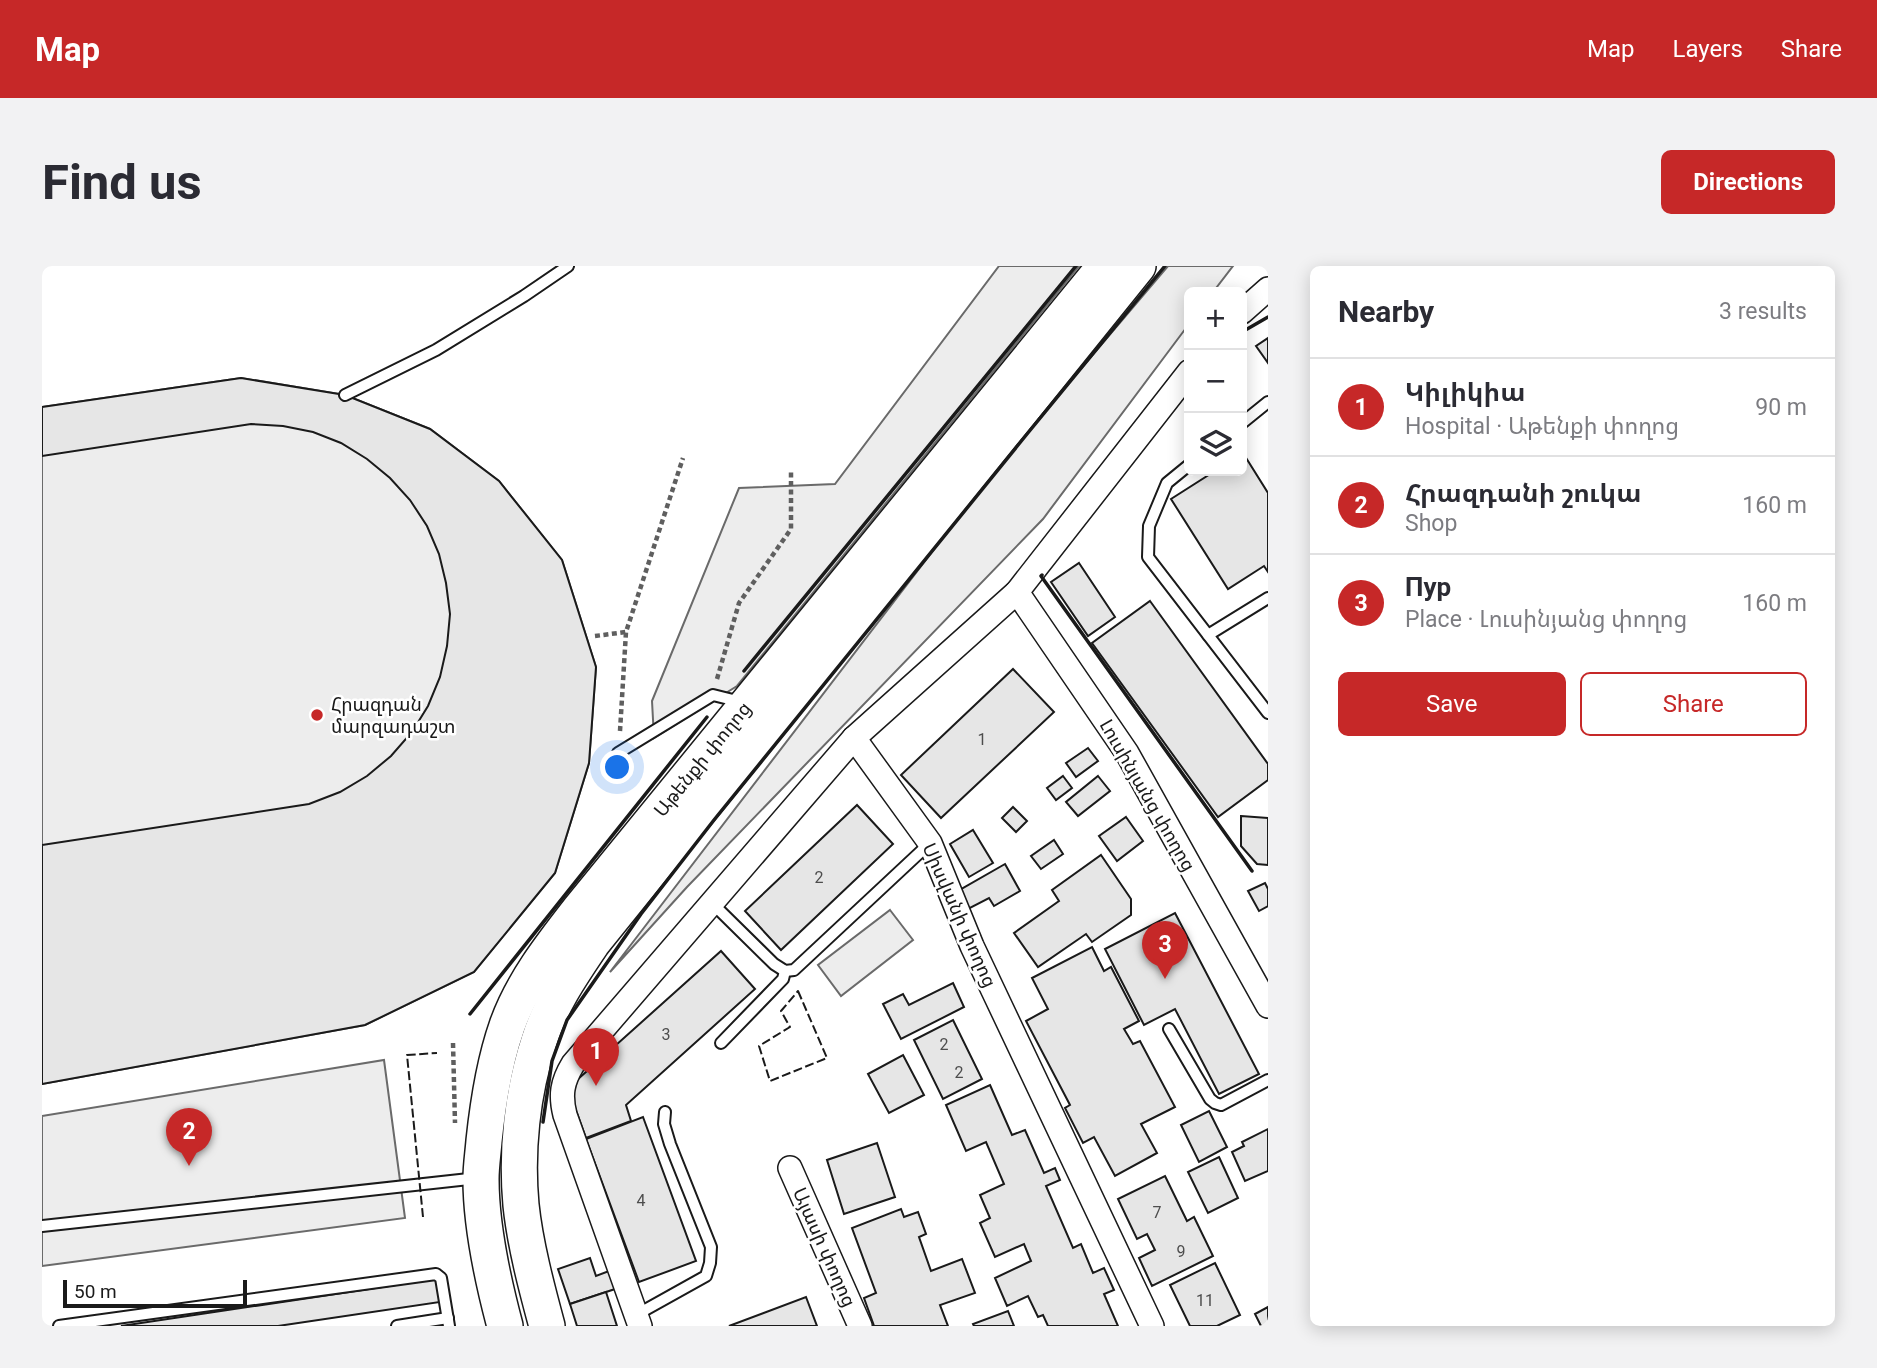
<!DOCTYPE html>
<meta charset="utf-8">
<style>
body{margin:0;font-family:Roboto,"Noto Sans Armenian",sans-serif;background:#f2f2f3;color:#2b2b33}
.controls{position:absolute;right:21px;top:21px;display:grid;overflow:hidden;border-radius:10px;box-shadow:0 4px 18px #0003}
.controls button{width:63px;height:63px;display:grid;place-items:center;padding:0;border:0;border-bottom:2px solid #e1e1e2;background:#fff;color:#2b2b33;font:35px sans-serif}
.scale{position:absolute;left:21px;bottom:18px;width:184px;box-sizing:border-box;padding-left:7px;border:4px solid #1a1a1a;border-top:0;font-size:19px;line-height:24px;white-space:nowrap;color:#1a1a1a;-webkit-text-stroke:5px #fff;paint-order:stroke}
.you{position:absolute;left:576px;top:502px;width:24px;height:24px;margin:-18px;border:5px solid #fff;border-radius:50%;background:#1a73e8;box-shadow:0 0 0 10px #1a73e833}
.badge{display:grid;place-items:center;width:46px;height:46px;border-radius:50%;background:#c62828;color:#fff;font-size:23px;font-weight:700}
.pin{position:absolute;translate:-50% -58px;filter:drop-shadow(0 2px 4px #0008)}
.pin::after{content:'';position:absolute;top:37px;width:24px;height:21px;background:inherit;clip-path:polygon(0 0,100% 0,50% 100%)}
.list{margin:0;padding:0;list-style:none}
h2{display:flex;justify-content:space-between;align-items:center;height:91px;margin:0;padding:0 28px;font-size:30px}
h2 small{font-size:23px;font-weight:400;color:#7c7c81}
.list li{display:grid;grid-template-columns:46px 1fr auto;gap:21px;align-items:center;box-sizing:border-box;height:98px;padding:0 28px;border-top:2px solid #e1e1e2}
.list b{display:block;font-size:26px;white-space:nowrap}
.list p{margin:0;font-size:23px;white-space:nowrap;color:#7c7c81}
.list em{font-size:23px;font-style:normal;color:#7c7c81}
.actions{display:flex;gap:14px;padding:21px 28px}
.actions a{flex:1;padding:16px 0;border:2px solid #c62828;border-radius:10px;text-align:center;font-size:24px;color:#c62828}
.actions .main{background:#c62828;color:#fff}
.icon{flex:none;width:38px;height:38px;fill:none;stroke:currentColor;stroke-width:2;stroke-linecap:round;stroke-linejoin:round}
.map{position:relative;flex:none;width:1226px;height:1060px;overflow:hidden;border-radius:10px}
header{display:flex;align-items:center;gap:42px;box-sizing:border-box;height:98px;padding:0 35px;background:#c62828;color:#fff}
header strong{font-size:33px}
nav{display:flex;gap:38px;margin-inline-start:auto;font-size:24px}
.intro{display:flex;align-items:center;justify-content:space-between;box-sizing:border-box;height:168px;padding:0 42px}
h1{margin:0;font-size:49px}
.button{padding:18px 32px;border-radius:10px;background:#c62828;color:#fff;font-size:24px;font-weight:700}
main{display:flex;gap:42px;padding:0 42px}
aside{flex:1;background:#fff;border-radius:10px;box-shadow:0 4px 18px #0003}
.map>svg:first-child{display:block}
</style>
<header>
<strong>Map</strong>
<nav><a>Map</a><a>Layers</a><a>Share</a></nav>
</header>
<div class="intro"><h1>Find us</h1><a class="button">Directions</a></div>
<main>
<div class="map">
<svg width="1226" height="1060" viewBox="0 0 1226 1060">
<rect width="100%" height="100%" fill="#fff"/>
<g fill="#ededed" stroke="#6a6a6a" stroke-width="2">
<path d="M 957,0 L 1037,0 L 695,420 L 612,472 L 610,435 L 697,222 L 793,218 Z"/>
<path d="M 1126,0 L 1191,0 L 1171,26 L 1147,26 L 1147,58 L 1001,253 L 645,621 L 568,706 L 952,205 Z"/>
<path d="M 199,112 L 303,129 L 388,163 L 457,215 L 520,294 L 554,401 L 547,497 L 513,607 L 432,706 L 323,759 L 0,818 L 0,141 Z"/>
<path d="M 848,644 L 871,674 L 799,730 L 776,699 Z"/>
<path d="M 342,794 L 363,952 L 0,1000 L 0,850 Z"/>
</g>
<g fill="#e6e6e6" stroke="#1a1a1a" stroke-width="2">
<path d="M 1226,72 L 1226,97 L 1214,80 Z"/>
<path d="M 199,112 L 303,129 L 388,163 L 457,215 L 520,294 L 554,401 L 547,497 L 513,607 L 432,706 L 323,759 L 0,818 L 0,579 L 267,538 L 298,526 L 325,510 L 349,490 L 370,466 L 386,440 L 398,411 L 405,380 L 408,348 L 404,317 L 397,288 L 385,260 L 368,234 L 348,212 L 325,193 L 299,177 L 271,166 L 241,160 L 209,158 L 0,190 L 0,141 Z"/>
<path d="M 1201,187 L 1226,227 L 1226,306 L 1222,300 L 1186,323 L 1129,233 L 1173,205 L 1200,205 Z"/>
<path d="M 1037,297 L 1073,351 L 1046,370 L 1009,316 Z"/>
<path d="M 1108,335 L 1226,498 L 1226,514 L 1176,551 L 1050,377 Z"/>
<path d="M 971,403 L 1012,446 L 899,552 L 859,509 Z"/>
<path d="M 1046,482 L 1056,495 L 1034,511 L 1024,497 Z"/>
<path d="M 1021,510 L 1030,522 L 1014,534 L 1005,522 Z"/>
<path d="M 1056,510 L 1068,525 L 1036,550 L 1024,536 Z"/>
<path d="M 815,539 L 851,578 L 739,684 L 703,645 Z"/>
<path d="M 971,541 L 985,555 L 974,566 L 960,552 Z"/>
<path d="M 1199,550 L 1226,552 L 1226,599 L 1215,598 L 1199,580 Z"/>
<path d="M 1084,551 L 1101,575 L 1075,595 L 1057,570 Z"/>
<path d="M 931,564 L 951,597 L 927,611 L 908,578 Z"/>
<path d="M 1012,574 L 1021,588 L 999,603 L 989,590 Z"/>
<path d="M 1059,589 L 1089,633 L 1089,649 L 1050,676 L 1044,668 L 996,701 L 972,667 L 1017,635 L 1010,624 Z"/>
<path d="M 963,598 L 978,625 L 952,640 L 947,632 L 926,643 L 916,625 Z"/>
<path d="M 1223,617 L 1226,623 L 1226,640 L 1217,645 L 1206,625 Z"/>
<path d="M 1133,647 L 1217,808 L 1177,828 L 1133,743 L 1102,759 L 1063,683 Z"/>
<path d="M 1050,681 L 1062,705 L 1069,701 L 1097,755 L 1082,763 L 1091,778 L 1098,775 L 1133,841 L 1099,858 L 1115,887 L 1073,910 L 1052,871 L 1041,877 L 1023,842 L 1028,839 L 984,755 L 1006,743 L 990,712 Z"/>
<path d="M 679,685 L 713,723 L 584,839 L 589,855 L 544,872 L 530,833 L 535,814 Z"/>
<path d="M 911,717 L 922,741 L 859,773 L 841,738 L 861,728 L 867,739 Z"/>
<path d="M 911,754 L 940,813 L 901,833 L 872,774 Z"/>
<path d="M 861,789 L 882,829 L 847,847 L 826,808 Z"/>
<path d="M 948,819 L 970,869 L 983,864 L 1002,907 L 1013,902 L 1018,914 L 1004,920 L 1031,982 L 1039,978 L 1051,1007 L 1062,1002 L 1072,1024 L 1062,1028 L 1076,1060 L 1006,1060 L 1001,1049 L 996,1051 L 986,1030 L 965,1040 L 953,1012 L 989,995 L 982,978 L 953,991 L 938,957 L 948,952 L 938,929 L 962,918 L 944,876 L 924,885 L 904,839 Z"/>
<path d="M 1167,845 L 1185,881 L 1157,896 L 1139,859 Z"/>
<path d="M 601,851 L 654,995 L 597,1016 L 544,873 Z"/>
<path d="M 1226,863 L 1226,905 L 1203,915 L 1190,886 L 1202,880 L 1200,876 Z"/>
<path d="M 835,877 L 853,931 L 802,948 L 785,894 Z"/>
<path d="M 1177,891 L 1196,932 L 1166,947 L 1146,906 Z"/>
<path d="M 1123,910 L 1145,955 L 1152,951 L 1171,990 L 1110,1020 L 1097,992 L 1113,984 L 1105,968 L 1095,973 L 1076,933 Z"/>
<path d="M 859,943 L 862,951 L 876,946 L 884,968 L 877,971 L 889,1005 L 920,993 L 933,1027 L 898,1039 L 906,1060 L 832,1060 L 831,1057 L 822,1032 L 834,1027 L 810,962 Z"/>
<path d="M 548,992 L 554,1010 L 567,1005 L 573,1023 L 528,1038 L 516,1003 Z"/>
<path d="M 1173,997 L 1198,1049 L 1175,1060 L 1148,1060 L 1128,1019 Z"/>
<path d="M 394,1013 L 398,1036 L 236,1060 L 79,1060 Z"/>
<path d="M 564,1026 L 575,1060 L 535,1060 L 528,1038 Z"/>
<path d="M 764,1031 L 775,1060 L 687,1060 Z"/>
<path d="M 1226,1041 L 1226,1060 L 1219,1060 L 1213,1048 Z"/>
<path d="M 966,1045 L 972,1060 L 932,1060 L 931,1058 Z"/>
</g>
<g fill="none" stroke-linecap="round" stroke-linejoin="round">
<g stroke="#1a1a1a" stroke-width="14">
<g id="lane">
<path d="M 303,129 L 394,84 L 482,30 L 526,0"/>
<path d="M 1200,157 L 1226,136"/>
<path d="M 1147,199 L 1125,217 L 1107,260 L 1106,291 L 1226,447"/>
<path d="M 1166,369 L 1226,332"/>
<path d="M 576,487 L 671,429 L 699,436"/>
<path d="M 670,637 L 732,698 L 743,705 L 752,704 L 888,577"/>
<path d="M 1127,763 L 1168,833 L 1173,837 L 1179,839 L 1226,814"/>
<path d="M 679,777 L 741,713 L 743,705"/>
<path d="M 0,960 L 436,912"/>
<path d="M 594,1049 L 664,1010 L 668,997 L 669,981 L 628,878 L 622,858 L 623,846"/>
<path d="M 17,1060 L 394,1008 L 399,1012 L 407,1060"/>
<path d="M 355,1060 L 406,1052"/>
</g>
</g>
<g stroke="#1a1a1a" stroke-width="26">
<g id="street">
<path d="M 1200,46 L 1226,23"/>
<path d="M 975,326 L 1085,487 L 1226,740"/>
<path d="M 812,472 L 888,577 L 930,680 L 1110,1060"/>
<path d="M 748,902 L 818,1060"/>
<path d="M 598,1060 L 523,849 C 518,829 520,816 531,798 L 812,472 L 975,326 L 1147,106"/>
</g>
</g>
<g stroke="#1a1a1a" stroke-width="38">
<g id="primary">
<path d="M 463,1060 C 451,1015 439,960 439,913 C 439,900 441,888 442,875 C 446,837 452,797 465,760 C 480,717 510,679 538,643 L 1063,0"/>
<path d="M 505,1060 C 495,1023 483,978 479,939 C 474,885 480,827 497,775 C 508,739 530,707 551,676 L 1096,0"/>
</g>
</g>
<g stroke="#5f5f5f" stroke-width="4.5" stroke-dasharray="5 3.5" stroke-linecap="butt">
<path d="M 553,370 L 584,366"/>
<path d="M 675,413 L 697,337 L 749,263 L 749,203"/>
<path d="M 578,465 L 584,366 L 641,192"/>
<path d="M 411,777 L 413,857"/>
</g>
<use href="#lane" stroke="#fff" stroke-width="10"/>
<use href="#street" stroke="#fff" stroke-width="23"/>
<use href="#primary" stroke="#fff" stroke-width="35"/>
<g stroke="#1a1a1a" stroke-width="2" stroke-dasharray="9 3.5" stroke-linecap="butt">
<path d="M 756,725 L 785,792 L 728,815 L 717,780 L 748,761 L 739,745 Z"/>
<path d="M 381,951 L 365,789 L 395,787"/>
</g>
<g stroke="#1a1a1a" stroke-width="3.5">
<path d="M 1200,66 L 1226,51"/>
<path d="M 1000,309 L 999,310 L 1210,605"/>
<path d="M 702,405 L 1034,0"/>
<path d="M 428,748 L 665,451"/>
<path d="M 501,856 L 510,795 L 525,754 L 599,648 L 672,554 L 985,168 L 1123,0"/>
</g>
</g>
<circle fill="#c62828" stroke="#fff" stroke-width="2.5" cx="275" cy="449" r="7"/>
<g text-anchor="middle" stroke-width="5" stroke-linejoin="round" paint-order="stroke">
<g font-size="16" fill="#4d4d4d">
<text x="940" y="479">1</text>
<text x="777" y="617">2</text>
<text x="624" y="774">3</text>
<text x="902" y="784">2</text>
<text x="917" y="812">2</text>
<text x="599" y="940">4</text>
<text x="1115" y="952">7</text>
<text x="1139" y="991">9</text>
<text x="1163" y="1040">11</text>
</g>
<g font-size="19" fill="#1a1a1a" stroke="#fff" text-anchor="start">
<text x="289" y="445">Հրազդան<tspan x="289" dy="22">մարզադաշտ</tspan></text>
</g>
<g font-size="19" fill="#1a1a1a" stroke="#fff">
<text transform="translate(660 493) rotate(-51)" y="7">Աթենքի փողոց</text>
<text transform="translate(1106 529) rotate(60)" y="7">Լուսինյանց փողոց</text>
<text transform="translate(918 649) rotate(66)" y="7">Սիսվանի փողոց</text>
<text transform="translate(783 981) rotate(66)" y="7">Այասի փողոց</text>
</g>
</g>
</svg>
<div class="controls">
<button>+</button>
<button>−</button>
<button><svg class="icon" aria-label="layers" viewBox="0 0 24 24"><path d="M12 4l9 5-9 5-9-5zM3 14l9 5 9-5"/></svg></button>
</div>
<div class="scale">50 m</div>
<div class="you"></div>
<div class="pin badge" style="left:554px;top:820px">1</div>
<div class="pin badge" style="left:147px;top:900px">2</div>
<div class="pin badge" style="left:1123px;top:713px">3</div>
</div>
<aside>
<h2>Nearby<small>3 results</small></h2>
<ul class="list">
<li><span class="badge">1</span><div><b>Կիլիկիա</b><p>Hospital · Աթենքի փողոց</p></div><em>90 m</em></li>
<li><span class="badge">2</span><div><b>Հրազդանի շուկա</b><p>Shop</p></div><em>160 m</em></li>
<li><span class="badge">3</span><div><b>Пур</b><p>Place · Լուսինյանց փողոց</p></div><em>160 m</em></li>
</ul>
<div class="actions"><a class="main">Save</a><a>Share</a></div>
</aside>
</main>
